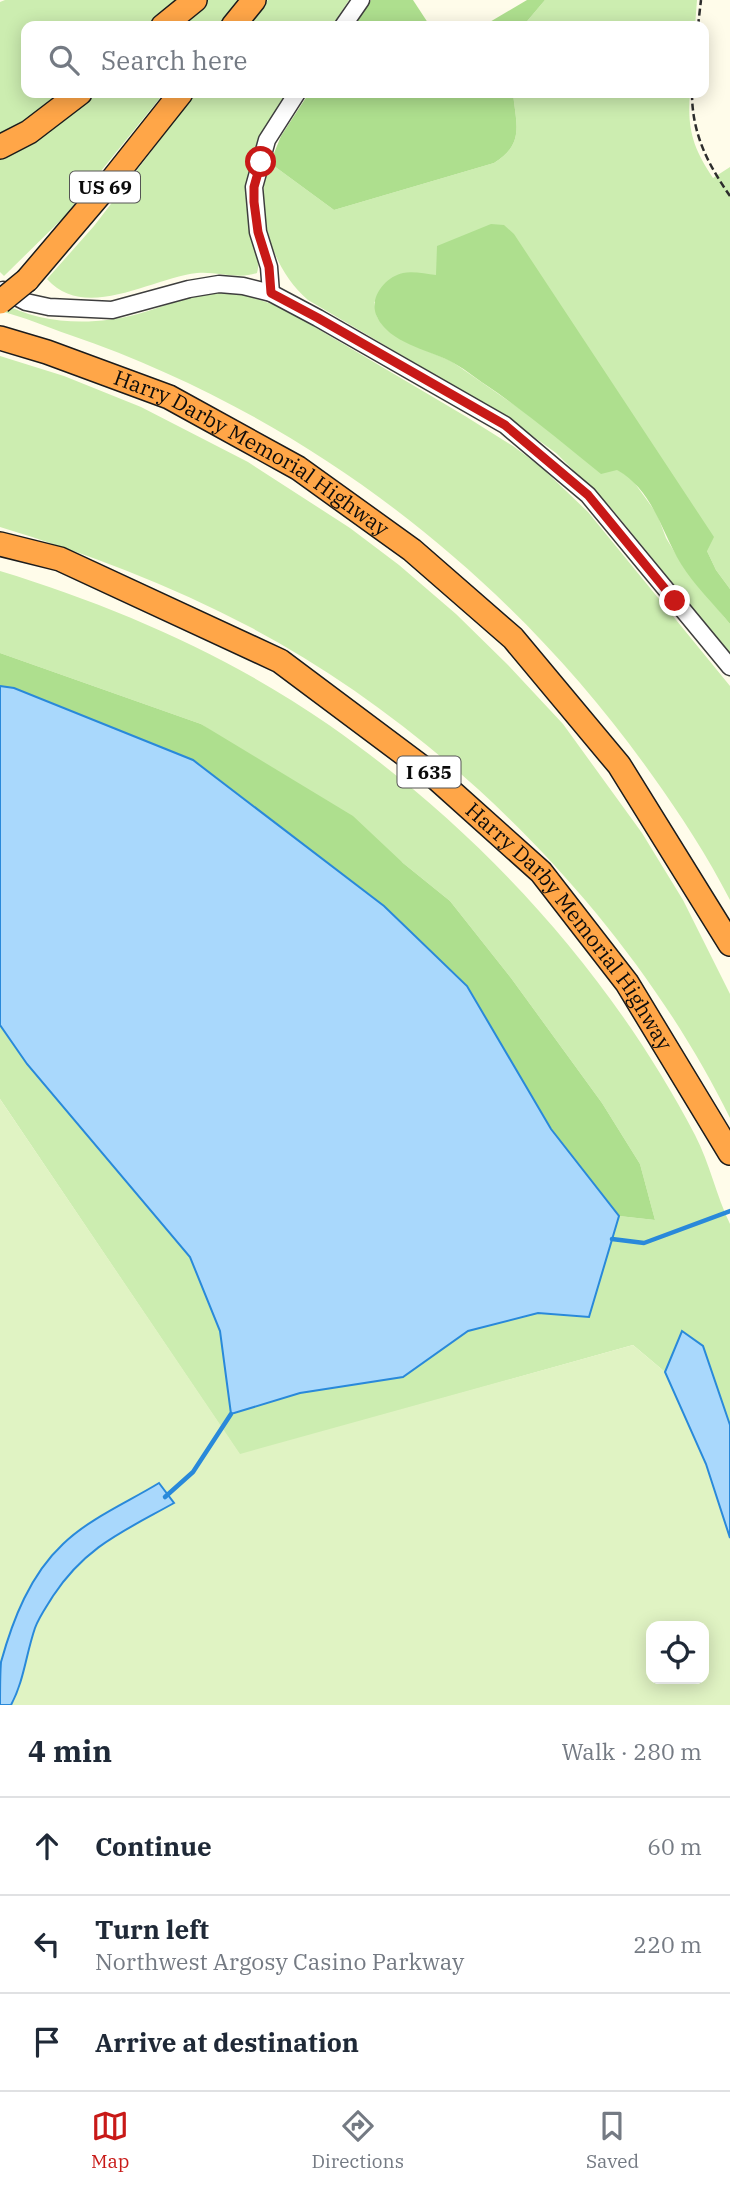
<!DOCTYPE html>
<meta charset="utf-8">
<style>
body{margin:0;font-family:"IBM Plex Serif",serif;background:#f6f6f7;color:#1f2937}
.controls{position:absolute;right:21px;bottom:21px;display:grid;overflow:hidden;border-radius:14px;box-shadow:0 4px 18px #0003}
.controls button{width:63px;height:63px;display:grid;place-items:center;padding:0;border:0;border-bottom:2px solid #e0e1e3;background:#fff;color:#1f2937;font:35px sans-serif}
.stop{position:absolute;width:21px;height:21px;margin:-16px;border:5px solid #c81917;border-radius:50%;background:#fff}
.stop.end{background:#c81917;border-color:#fff;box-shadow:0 2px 7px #0008}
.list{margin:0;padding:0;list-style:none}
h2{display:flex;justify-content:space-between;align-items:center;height:91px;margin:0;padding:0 28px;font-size:30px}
h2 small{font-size:23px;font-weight:400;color:#747a83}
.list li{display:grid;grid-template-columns:46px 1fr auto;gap:21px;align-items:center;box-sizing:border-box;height:98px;padding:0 28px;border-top:2px solid #e0e1e3}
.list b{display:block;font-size:26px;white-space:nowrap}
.list p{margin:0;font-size:23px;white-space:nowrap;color:#747a83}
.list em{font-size:23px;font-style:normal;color:#747a83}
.icon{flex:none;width:38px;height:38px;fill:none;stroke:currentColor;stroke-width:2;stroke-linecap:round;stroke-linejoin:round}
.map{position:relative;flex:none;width:730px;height:1705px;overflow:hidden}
.search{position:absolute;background:#fff;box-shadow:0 4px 18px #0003;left:21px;right:21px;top:21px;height:77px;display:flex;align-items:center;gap:18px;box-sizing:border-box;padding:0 24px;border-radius:14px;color:#747a83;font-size:26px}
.sheet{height:385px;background:#fff}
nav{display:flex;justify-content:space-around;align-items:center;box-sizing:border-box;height:98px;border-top:2px solid #e0e1e3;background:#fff;font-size:19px;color:#747a83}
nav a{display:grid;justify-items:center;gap:4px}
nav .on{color:#c81917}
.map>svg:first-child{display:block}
</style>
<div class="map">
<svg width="730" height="1705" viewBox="0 0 730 1705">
<rect width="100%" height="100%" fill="#fffcea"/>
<g fill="#ccedb0">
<path d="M 5,0 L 175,0 L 146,26 L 26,26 L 26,93 L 66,93 L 0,136 L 0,2 Z"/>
<path d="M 206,0 L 239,0 L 218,26 L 177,26 Z"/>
<path d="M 268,0 L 349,0 L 332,26 L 246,26 Z"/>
<path d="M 545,0 L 697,0 L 695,26 L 523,26 Z"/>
<path d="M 96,93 L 164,93 L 63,218 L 4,276 L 0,272 L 0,158 Z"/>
<path d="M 196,93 L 288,93 C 265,127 244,161 248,203 C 250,225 263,252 257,273 C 238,280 217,271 197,273 C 152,278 85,322 47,279 L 94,226 Z"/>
<path d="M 513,93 L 690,93 C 687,129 693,148 713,178 L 730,167 L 730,589 L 716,570 L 707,551 L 436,275 L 374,302 L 377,317 L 387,330 L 406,342 L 451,361 L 536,420 L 631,478 L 657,514 L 666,538 L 683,566 L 730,624 L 730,653 L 612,509 L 556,453 L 505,416 L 308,300 C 281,277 264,238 263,202 C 262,189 266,176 270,163 L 334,210 L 494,163 C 525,144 516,124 513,93 Z"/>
<path d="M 218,292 L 239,293 L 272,304 L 301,319 L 465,416 L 513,446 L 541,467 L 588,512 L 730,686 L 730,900 C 708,857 680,814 652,775 C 509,573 304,415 70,335 C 47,327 24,317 0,311 L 0,302 C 42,325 93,326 138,314 C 165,306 189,296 218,292 Z"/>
<path d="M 0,356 L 64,376 L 141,407 L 248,462 L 350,528 L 399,565 L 456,614 L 508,665 L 563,724 L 642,833 L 683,900 L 730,994 L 730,1118 C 631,917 448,732 250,627 C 170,585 86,553 0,527 Z"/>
<path d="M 0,571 C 115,606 230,656 329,725 C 481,831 609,971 695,1135 C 710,1164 716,1195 730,1224 L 730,1425 L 703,1347 L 682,1331 L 665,1372 L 633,1345 L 240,1455 L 0,1099 L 0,1025 L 27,1064 L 190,1257 L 220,1331 L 231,1414 L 300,1393 L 403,1377 L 467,1331 L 538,1313 L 588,1317 L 619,1216 L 655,1220 L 640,1164 L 602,1103 L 511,978 L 450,901 L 403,863 L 201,724 L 0,653 Z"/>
</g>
<g fill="#aedf8e">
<path d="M 371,0 L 413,0 L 430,26 L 354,26 Z"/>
<path d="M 527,0 L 545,0 L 523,26 L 483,26 Z"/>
<path d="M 309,93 L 513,93 C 516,124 525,144 494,163 L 334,210 L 270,163 L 281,136 Z"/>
<path d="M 491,224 L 504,225 L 514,234 L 714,537 L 707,551 L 716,570 L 730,589 L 730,624 C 714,604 694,585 681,564 C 661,531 653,490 617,470 L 601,474 C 563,443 526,412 486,385 C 474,377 462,367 450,361 C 426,349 390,343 377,317 C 368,298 385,277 403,273 C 413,271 426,274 436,275 L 437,246 Z"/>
<path d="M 0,653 L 201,724 L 353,816 L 403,863 L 450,901 L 511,978 L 602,1103 L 640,1164 L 655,1220 L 619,1216 L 551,1129 L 467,986 L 384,906 L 193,760 L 14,688 L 0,686 Z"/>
</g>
<path fill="#e0f3c3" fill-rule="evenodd" d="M 0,1099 L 240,1454 L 633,1345 L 665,1372 L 706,1464 L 730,1538 L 730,1705 L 0,1705 ZM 651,1626 L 704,1626 L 704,1679 L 651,1679 Z"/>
<g fill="#a9d8fc" stroke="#2989da" stroke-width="2">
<path d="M 0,686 L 14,688 L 193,760 L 384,906 L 467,986 L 551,1129 L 619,1216 L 589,1317 L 538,1313 L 468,1331 L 403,1377 L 300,1393 L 231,1414 L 220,1331 L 190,1257 L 27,1064 L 0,1025 Z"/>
<path d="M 682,1331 L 703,1346 L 730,1425 L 730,1538 L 706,1464 L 665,1372 Z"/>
<path d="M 159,1483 L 174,1503 C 124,1531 86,1546 53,1596 C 47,1606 39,1617 35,1628 C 26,1654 24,1681 11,1705 L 0,1705 C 0,1692 0,1674 1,1662 C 13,1619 30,1575 63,1544 C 90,1518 128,1502 159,1483 Z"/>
</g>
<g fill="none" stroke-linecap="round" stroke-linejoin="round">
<g stroke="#2989da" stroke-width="4.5">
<path d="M 612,1239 L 644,1243 L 730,1211"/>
<path d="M 165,1497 L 193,1472 L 231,1414"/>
</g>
<g stroke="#3e3e3e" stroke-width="19">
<g id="minor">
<path d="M 343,26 L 361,0"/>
<path d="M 3,290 L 26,302 L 49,307 L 112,310 L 189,289 L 219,284 L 243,286 L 271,293 L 318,318 L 505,425 L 588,495 L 730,667"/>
<path d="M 271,293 L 269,267 L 258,232 L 254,187 L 267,140 L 297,93"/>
</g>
</g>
<g stroke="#1c1c1c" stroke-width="26">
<g id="highway">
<path d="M 163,26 L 195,0"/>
<path d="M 233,26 L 254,0"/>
<path d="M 0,147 L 29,132 L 80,93"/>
<path d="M 27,280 L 112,180 L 181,93"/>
<path id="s1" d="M 0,338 L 47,352 L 169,397 L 298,468 L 412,550 L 513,638 L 619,765 L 730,944"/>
<path id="s2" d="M 0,544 L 60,559 L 280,661 L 435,777 L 541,872 L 627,983 L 730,1153"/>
</g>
</g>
<g stroke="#2d2d2d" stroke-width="2.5" stroke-dasharray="7 3.5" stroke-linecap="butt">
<path d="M 698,26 L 701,0"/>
<path d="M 692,93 C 692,133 707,163 730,196"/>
</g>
<use href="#minor" stroke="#fff" stroke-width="16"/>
<use href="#highway" stroke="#ffa648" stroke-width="23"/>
<g stroke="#1c1c1c" stroke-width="26" stroke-linecap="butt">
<path id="highway-bridge" d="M 0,302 L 27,280"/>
</g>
<use href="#highway-bridge" stroke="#ffa648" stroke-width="23"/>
</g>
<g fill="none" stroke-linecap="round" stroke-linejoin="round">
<path stroke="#c81917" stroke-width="9" d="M 261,162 L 254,187 L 254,202 L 258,232 L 269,267 L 271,293 L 318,318 L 505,425 L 588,495 L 675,601"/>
</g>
<g text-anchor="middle" stroke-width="7" stroke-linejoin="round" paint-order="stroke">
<g fill="#fff" stroke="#545454" stroke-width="2">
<rect x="70" y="171.5" width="70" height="31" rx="5"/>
<rect x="397.5" y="756.5" width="63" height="31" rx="5"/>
</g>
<g font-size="19" font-weight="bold" fill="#0b0b0b">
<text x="105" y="194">US 69</text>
<text x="429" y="779">I 635</text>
</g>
<g font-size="21" fill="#0b0b0b" stroke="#fff">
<text dy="7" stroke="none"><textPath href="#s1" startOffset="278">Harry Darby Memorial Highway</textPath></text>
<text dy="7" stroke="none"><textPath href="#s2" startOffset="700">Harry Darby Memorial Highway</textPath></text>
</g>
</g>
</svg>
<div class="controls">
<button><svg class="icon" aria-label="locate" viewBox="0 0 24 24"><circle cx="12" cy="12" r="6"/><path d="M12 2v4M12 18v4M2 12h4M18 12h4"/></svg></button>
</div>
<div class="stop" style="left:261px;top:162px"></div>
<div class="stop end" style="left:675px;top:601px"></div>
<div class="search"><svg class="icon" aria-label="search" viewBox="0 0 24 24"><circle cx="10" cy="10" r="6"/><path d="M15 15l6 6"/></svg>Search here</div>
</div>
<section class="sheet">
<h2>4 min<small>Walk · 280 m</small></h2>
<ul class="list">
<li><svg class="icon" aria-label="ahead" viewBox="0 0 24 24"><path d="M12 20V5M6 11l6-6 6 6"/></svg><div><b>Continue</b></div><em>60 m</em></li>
<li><svg class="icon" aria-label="left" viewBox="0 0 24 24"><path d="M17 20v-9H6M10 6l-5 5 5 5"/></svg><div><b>Turn left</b><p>Northwest Argosy Casino Parkway</p></div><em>220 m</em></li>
<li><svg class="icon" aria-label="arrive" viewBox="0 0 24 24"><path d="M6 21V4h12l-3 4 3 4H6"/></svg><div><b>Arrive at destination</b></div></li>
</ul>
</section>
<nav>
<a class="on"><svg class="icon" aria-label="map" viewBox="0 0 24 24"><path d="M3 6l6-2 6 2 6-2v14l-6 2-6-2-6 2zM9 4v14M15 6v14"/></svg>Map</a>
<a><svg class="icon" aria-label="directions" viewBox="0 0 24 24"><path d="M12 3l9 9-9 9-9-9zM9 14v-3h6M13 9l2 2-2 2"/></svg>Directions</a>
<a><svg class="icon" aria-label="saved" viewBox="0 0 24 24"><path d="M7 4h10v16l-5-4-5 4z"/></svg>Saved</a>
</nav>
